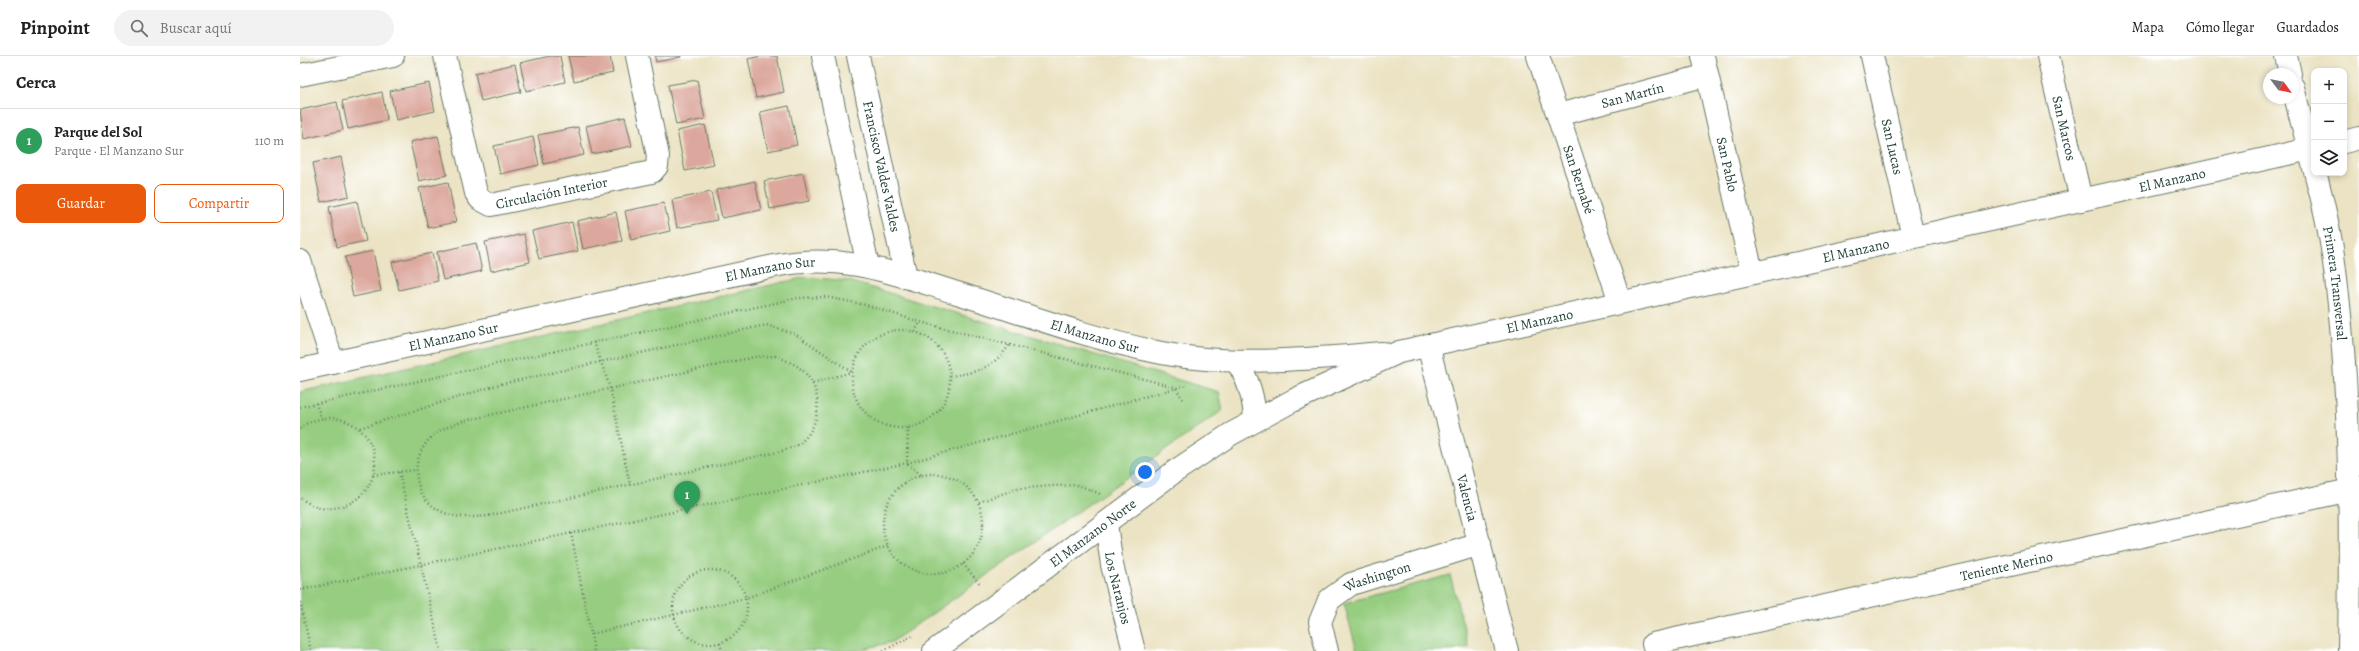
<!DOCTYPE html>
<html lang="es">
<meta charset="utf-8">
<style>
body{margin:0;font-family:Alegreya,serif;background:#f2f2f2;color:#202124}
.controls{position:absolute;right:12px;top:12px;display:grid;overflow:hidden;border-radius:8px;box-shadow:0 2px 6px #0003}
.controls button{width:36px;height:36px;display:grid;place-items:center;padding:0;border:0;border-bottom:1px solid #e0e0e0;background:#fff;color:#202124;font:20px sans-serif}
.compass{position:absolute;left:1963px;top:12px;width:36px;height:36px;border-radius:50%;background:#fff;box-shadow:0 2px 6px #0003;rotate:122deg}
.you{position:absolute;left:845px;top:416px;width:14px;height:14px;margin:-10px;border:3px solid #fff;border-radius:50%;background:#1a73e8;box-shadow:0 0 0 6px #1a73e833}
.badge{display:grid;place-items:center;width:26px;height:26px;border-radius:50%;background:#ea580c;color:#fff;font-size:13px;font-weight:700}
.pin{position:absolute;translate:-50% -33px;filter:drop-shadow(0 1px 2px #0008)}
.pin::after{content:'';position:absolute;top:21px;width:14px;height:12px;background:inherit;clip-path:polygon(0 0,100% 0,50% 100%)}
.list{margin:0;padding:0;list-style:none}
h2{display:flex;justify-content:space-between;align-items:center;height:52px;margin:0;padding:0 16px;font-size:17px}
h2 small{font-size:13px;font-weight:400;color:#757577}
.list li{display:grid;grid-template-columns:26px 1fr auto;gap:12px;align-items:center;box-sizing:border-box;height:64px;padding:0 16px;border-top:1px solid #e0e0e0}
.list b{display:block;font-size:15px;white-space:nowrap}
.list p{margin:0;font-size:13px;white-space:nowrap;color:#757577}
.list em{font-size:13px;font-style:normal;color:#757577}
.actions{display:flex;gap:8px;padding:12px 16px}
.actions a{flex:1;padding:9px 0;border:1px solid #ea580c;border-radius:8px;text-align:center;font-size:14px;color:#ea580c}
.actions .main{background:#ea580c;color:#fff}
.icon{flex:none;width:22px;height:22px;fill:none;stroke:currentColor;stroke-width:2;stroke-linecap:round;stroke-linejoin:round}
.map{position:relative;flex:none;width:2059px;height:595px;overflow:hidden}
header{display:flex;align-items:center;gap:24px;box-sizing:border-box;height:56px;padding:0 20px;background:#fff;border-bottom:1px solid #e0e0e0}
header strong{font-size:19px}
nav{display:flex;gap:22px;margin-inline-start:auto;font-size:14px}
.search{width:280px;height:36px;background:#f2f2f2;display:flex;align-items:center;gap:10px;box-sizing:border-box;padding:0 14px;border-radius:22px;color:#757577;font-size:15px}
main{display:flex}
aside{flex:1;background:#fff}
.map>svg:first-child{display:block}
</style>
<header>
<strong>Pinpoint</strong>
<div class="search"><svg class="icon" aria-label="search" viewBox="0 0 24 24"><circle cx="10" cy="10" r="6"/><path d="M15 15l6 6"/></svg>Buscar aquí</div>
<nav><a>Mapa</a><a>Cómo llegar</a><a>Guardados</a></nav>
</header>
<main>
<aside>
<h2>Cerca<small></small></h2>
<ul class="list">
<li><span class="badge" style="background:#2e9e5b">1</span><div><b>Parque del Sol</b><p>Parque · El Manzano Sur</p></div><em>110 m</em></li>
</ul>
<div class="actions"><a class="main">Guardar</a><a>Compartir</a></div>
</aside>
<div class="map">
<svg width="2059" height="595" viewBox="0 0 2059 595">
<rect width="100%" height="100%" fill="#fff"/>
<filter id="ink" filterUnits="userSpaceOnUse"><feTurbulence type="fractalNoise" baseFrequency=".025" numOctaves="2"/><feDisplacementMap in="SourceGraphic" scale="8" xChannelSelector="R" yChannelSelector="G"/><feConvolveMatrix kernelMatrix="1 2 1 2 8 2 1 2 1" color-interpolation-filters="sRGB"/></filter>
<filter id="wash" filterUnits="userSpaceOnUse"><feTurbulence type="fractalNoise" baseFrequency=".012" numOctaves="4" result="noise"/><feDisplacementMap in="SourceGraphic" scale="16" xChannelSelector="R" yChannelSelector="G"/><feGaussianBlur stdDeviation="0.9" result="paint"/><feColorMatrix in="noise" values="0 0 0 0 0 0 0 0 0 0 0 0 0 0 0 0 0 1.4 0 .05"/><feComposite in="paint" operator="in"/></filter>
<g filter="url(#wash)">
<rect width="100%" height="100%" fill="#ebe3c3"/>
<g fill="#96cd80" stroke="#5a855a">
<path d="M 506,221 L 549,225 L 919,336 L 923,354 L 592,586 L 556,595 L 0,595 L 0,336 Z"/>
<path d="M 1150,519 L 1169,591 L 1152,595 L 1057,595 L 1044,547 Z"/>
</g>
<g id="blocks">
<g fill="#dca79c">
<path d="M 250,0 L 260,0 L 265,26 L 226,35 L 220,7 Z"/>
<path d="M 268,0 L 310,0 L 313,17 L 274,25 Z"/>
<path d="M 355,0 L 381,0 L 381,1 L 356,6 Z"/>
<path d="M 461,0 L 477,0 L 484,36 L 456,42 L 448,3 Z"/>
<path d="M 215,8 L 221,36 L 181,45 L 175,17 Z"/>
<path d="M 397,24 L 405,63 L 376,69 L 368,29 Z"/>
<path d="M 129,27 L 135,55 L 96,64 L 90,35 Z"/>
<path d="M 82,36 L 87,64 L 48,73 L 42,45 Z"/>
<path d="M 37,46 L 43,74 L 4,83 L 0,54 Z"/>
<path d="M 489,50 L 497,89 L 468,95 L 460,56 Z"/>
<path d="M 325,61 L 332,90 L 292,98 L 286,70 Z"/>
<path d="M 405,69 L 414,109 L 385,115 L 377,75 Z"/>
<path d="M 278,71 L 284,99 L 244,108 L 238,79 Z"/>
<path d="M 138,80 L 147,119 L 119,125 L 110,86 Z"/>
<path d="M 233,81 L 239,109 L 200,118 L 194,90 Z"/>
<path d="M 41,101 L 49,140 L 21,146 L 13,107 Z"/>
<path d="M 503,117 L 509,145 L 470,153 L 464,125 Z"/>
<path d="M 455,125 L 461,154 L 422,162 L 416,134 Z"/>
<path d="M 148,126 L 156,166 L 128,172 L 119,132 Z"/>
<path d="M 411,136 L 417,164 L 377,172 L 372,144 Z"/>
<path d="M 57,145 L 66,185 L 37,191 L 29,151 Z"/>
<path d="M 364,147 L 370,175 L 331,184 L 325,155 Z"/>
<path d="M 316,156 L 322,185 L 283,193 L 277,165 Z"/>
<path d="M 272,166 L 278,195 L 239,203 L 232,175 Z"/>
<path d="M 224,178 L 230,206 L 191,215 L 185,186 Z"/>
<path d="M 176,187 L 182,215 L 143,224 L 137,196 Z"/>
<path d="M 73,195 L 81,235 L 53,241 L 45,201 Z"/>
<path d="M 132,197 L 138,225 L 99,234 L 92,206 Z"/>
</g>
</g>
</g>
<g filter="url(#ink)">
<use href="#blocks" fill-opacity="0" stroke="#676" stroke-width="1"/>
<g fill="none" stroke-linecap="round" stroke-linejoin="round">
<g stroke="#676" stroke-width="24">
<g id="minor">
<path id="s1" d="M 145,0 L 176,137 L 180,143 L 191,149 L 352,116 L 357,110 L 358,100 L 337,0"/>
<path d="M 523,0 L 568,210"/>
<path id="s2" d="M 558,0 L 606,221"/>
<path id="s3" d="M 1238,0 L 1320,246"/>
<path id="s4" d="M 1403,0 L 1452,217"/>
<path id="s5" d="M 1572,0 L 1613,181"/>
<path id="s6" d="M 1748,0 L 1781,144"/>
<path d="M 0,19 L 93,0"/>
<path id="s7" d="M 1258,59 L 1407,19"/>
<path d="M 0,205 L 33,307"/>
<path id="s8" d="M 1128,289 L 1207,595"/>
<path id="s9" d="M 806,468 L 812,509 L 834,595"/>
<path id="s10" d="M 1353,588 L 2059,432"/>
<path id="s11" d="M 1027,595 L 1020,566 L 1029,544 L 1051,528 L 1180,488"/>
</g>
</g>
<g stroke="#676" stroke-width="24">
<g id="tertiary">
<path d="M 2044,86 L 2059,82"/>
<path d="M 937,306 C 949,324 954,342 955,364"/>
<path id="s12" d="M 0,314 L 474,210 C 543,196 593,217 657,237 C 722,257 786,281 852,295 C 928,312 1006,303 1083,297"/>
<path id="s13" d="M 634,595 L 874,416 L 931,378 L 994,344 L 1099,296 L 2014,92"/>
</g>
</g>
<g stroke="#676" stroke-width="24">
<g id="secondary">
<path d="M 1986,0 L 1990,18"/>
<path id="s14" d="M 1993,31 C 2006,87 2025,143 2033,199 C 2051,330 2051,463 2049,595"/>
</g>
</g>
<g stroke="#676" stroke-width="2.5" stroke-dasharray="1 3" stroke-linecap="butt">
<circle cx="601" cy="323" r="49"/>
<path d="M 615,276 L 620,266"/>
<path d="M 294,286 L 310,332 L 330,429"/>
<path d="M 475,300 C 485,304 494,307 502,314 C 524,333 522,370 499,388 C 495,391 488,393 482,395 L 188,460 C 174,461 159,463 145,457 C 111,444 107,400 135,378 C 142,372 155,369 163,365 L 454,301 Z"/>
<path d="M 650,320 C 679,316 693,312 710,288"/>
<path d="M 513,327 L 552,316"/>
<path d="M 16,347 L 21,362"/>
<path d="M 0,351 L 498,242 L 526,241 L 566,249 L 620,266 L 875,331 L 884,345"/>
<path d="M 60,372 L 197,329 L 466,269 L 495,278 L 552,316"/>
<path d="M 608,372 L 607,407 L 621,419"/>
<path d="M 0,373 C 7,365 20,362 31,362 C 80,365 92,429 46,449 C 37,452 25,454 16,451 C 11,449 5,445 0,442"/>
<path d="M 99,416 L 141,595"/>
<circle cx="633" cy="468" r="50"/>
<path d="M 73,419 L 115,414"/>
<path d="M 679,446 L 716,433 L 752,430 L 779,429 L 800,438"/>
<path d="M 271,477 L 291,578 L 446,542 L 588,490"/>
<path d="M 663,508 L 680,528"/>
<circle cx="410" cy="551" r="37"/>
<path d="M 0,534 L 607,407 L 887,329"/>
<path d="M 0,546 L 11,595"/>
<path d="M 291,578 L 294,595"/>
<path d="M 420,587 L 422,595"/>
<path d="M 583,595 L 612,580"/>
</g>
<use href="#minor" stroke="#fff" stroke-width="22"/>
<use href="#tertiary" stroke="#fff" stroke-width="22"/>
<use href="#secondary" stroke="#fff" stroke-width="22"/>
</g>
</g>
<g text-anchor="middle" stroke-width="4" stroke-linejoin="round" paint-order="stroke">
<g font-size="14" fill="#1f3d34" stroke="#fff">
<text dy="5" stroke="none"><textPath href="#s7" startOffset="77">San Martín</textPath></text>
<text dy="5" stroke="none"><textPath href="#s6" startOffset="74">San Marcos</textPath></text>
<text dy="5" stroke="none"><textPath href="#s5" startOffset="93">San Lucas</textPath></text>
<text dy="5" stroke="none"><textPath href="#s4" startOffset="111">San Pablo</textPath></text>
<text dy="5" stroke="none"><textPath href="#s2" startOffset="113">Francisco Valdes Valdes</textPath></text>
<text dy="5" stroke="none"><textPath href="#s3" startOffset="130">San Bernabé</textPath></text>
<text dy="5" stroke="none"><textPath href="#s13" startOffset="1347">El Manzano</textPath></text>
<text dy="5" stroke="none"><textPath href="#s1" startOffset="222">Circulación Interior</textPath></text>
<text dy="5" stroke="none"><textPath href="#s13" startOffset="1023">El Manzano</textPath></text>
<text dy="5" stroke="none"><textPath href="#s12" startOffset="481">El Manzano Sur</textPath></text>
<text dy="5" stroke="none"><textPath href="#s14" startOffset="201">Primera Transversal</textPath></text>
<text dy="5" stroke="none"><textPath href="#s13" startOffset="699">El Manzano</textPath></text>
<text dy="5" stroke="none"><textPath href="#s12" startOffset="817">El Manzano Sur</textPath></text>
<text dy="5" stroke="none"><textPath href="#s12" startOffset="157">El Manzano Sur</textPath></text>
<text dy="5" stroke="none"><textPath href="#s8" startOffset="158">Valencia</textPath></text>
<text dy="5" stroke="none"><textPath href="#s13" startOffset="198">El Manzano Norte</textPath></text>
<text dy="5" stroke="none"><textPath href="#s10" startOffset="362">Teniente Merino</textPath></text>
<text dy="5" stroke="none"><textPath href="#s11" startOffset="108">Washington</textPath></text>
<text dy="5" stroke="none"><textPath href="#s9" startOffset="65">Los Naranjos</textPath></text>
</g>
</g>
</svg>
<div class="controls">
<button>+</button>
<button>−</button>
<button><svg class="icon" aria-label="layers" viewBox="0 0 24 24"><path d="M12 4l9 5-9 5-9-5zM3 14l9 5 9-5"/></svg></button>
</div>
<svg class="compass" viewBox="-18 -18 36 36"><path d="M0-13l5 13h-10z" fill="#e53935"/><path d="M0 13l5-13h-10z" fill="#757577"/></svg>
<div class="you"></div>
<div class="pin badge" style="left:387px;top:458px;background:#2e9e5b">1</div>
</div>
</main>
